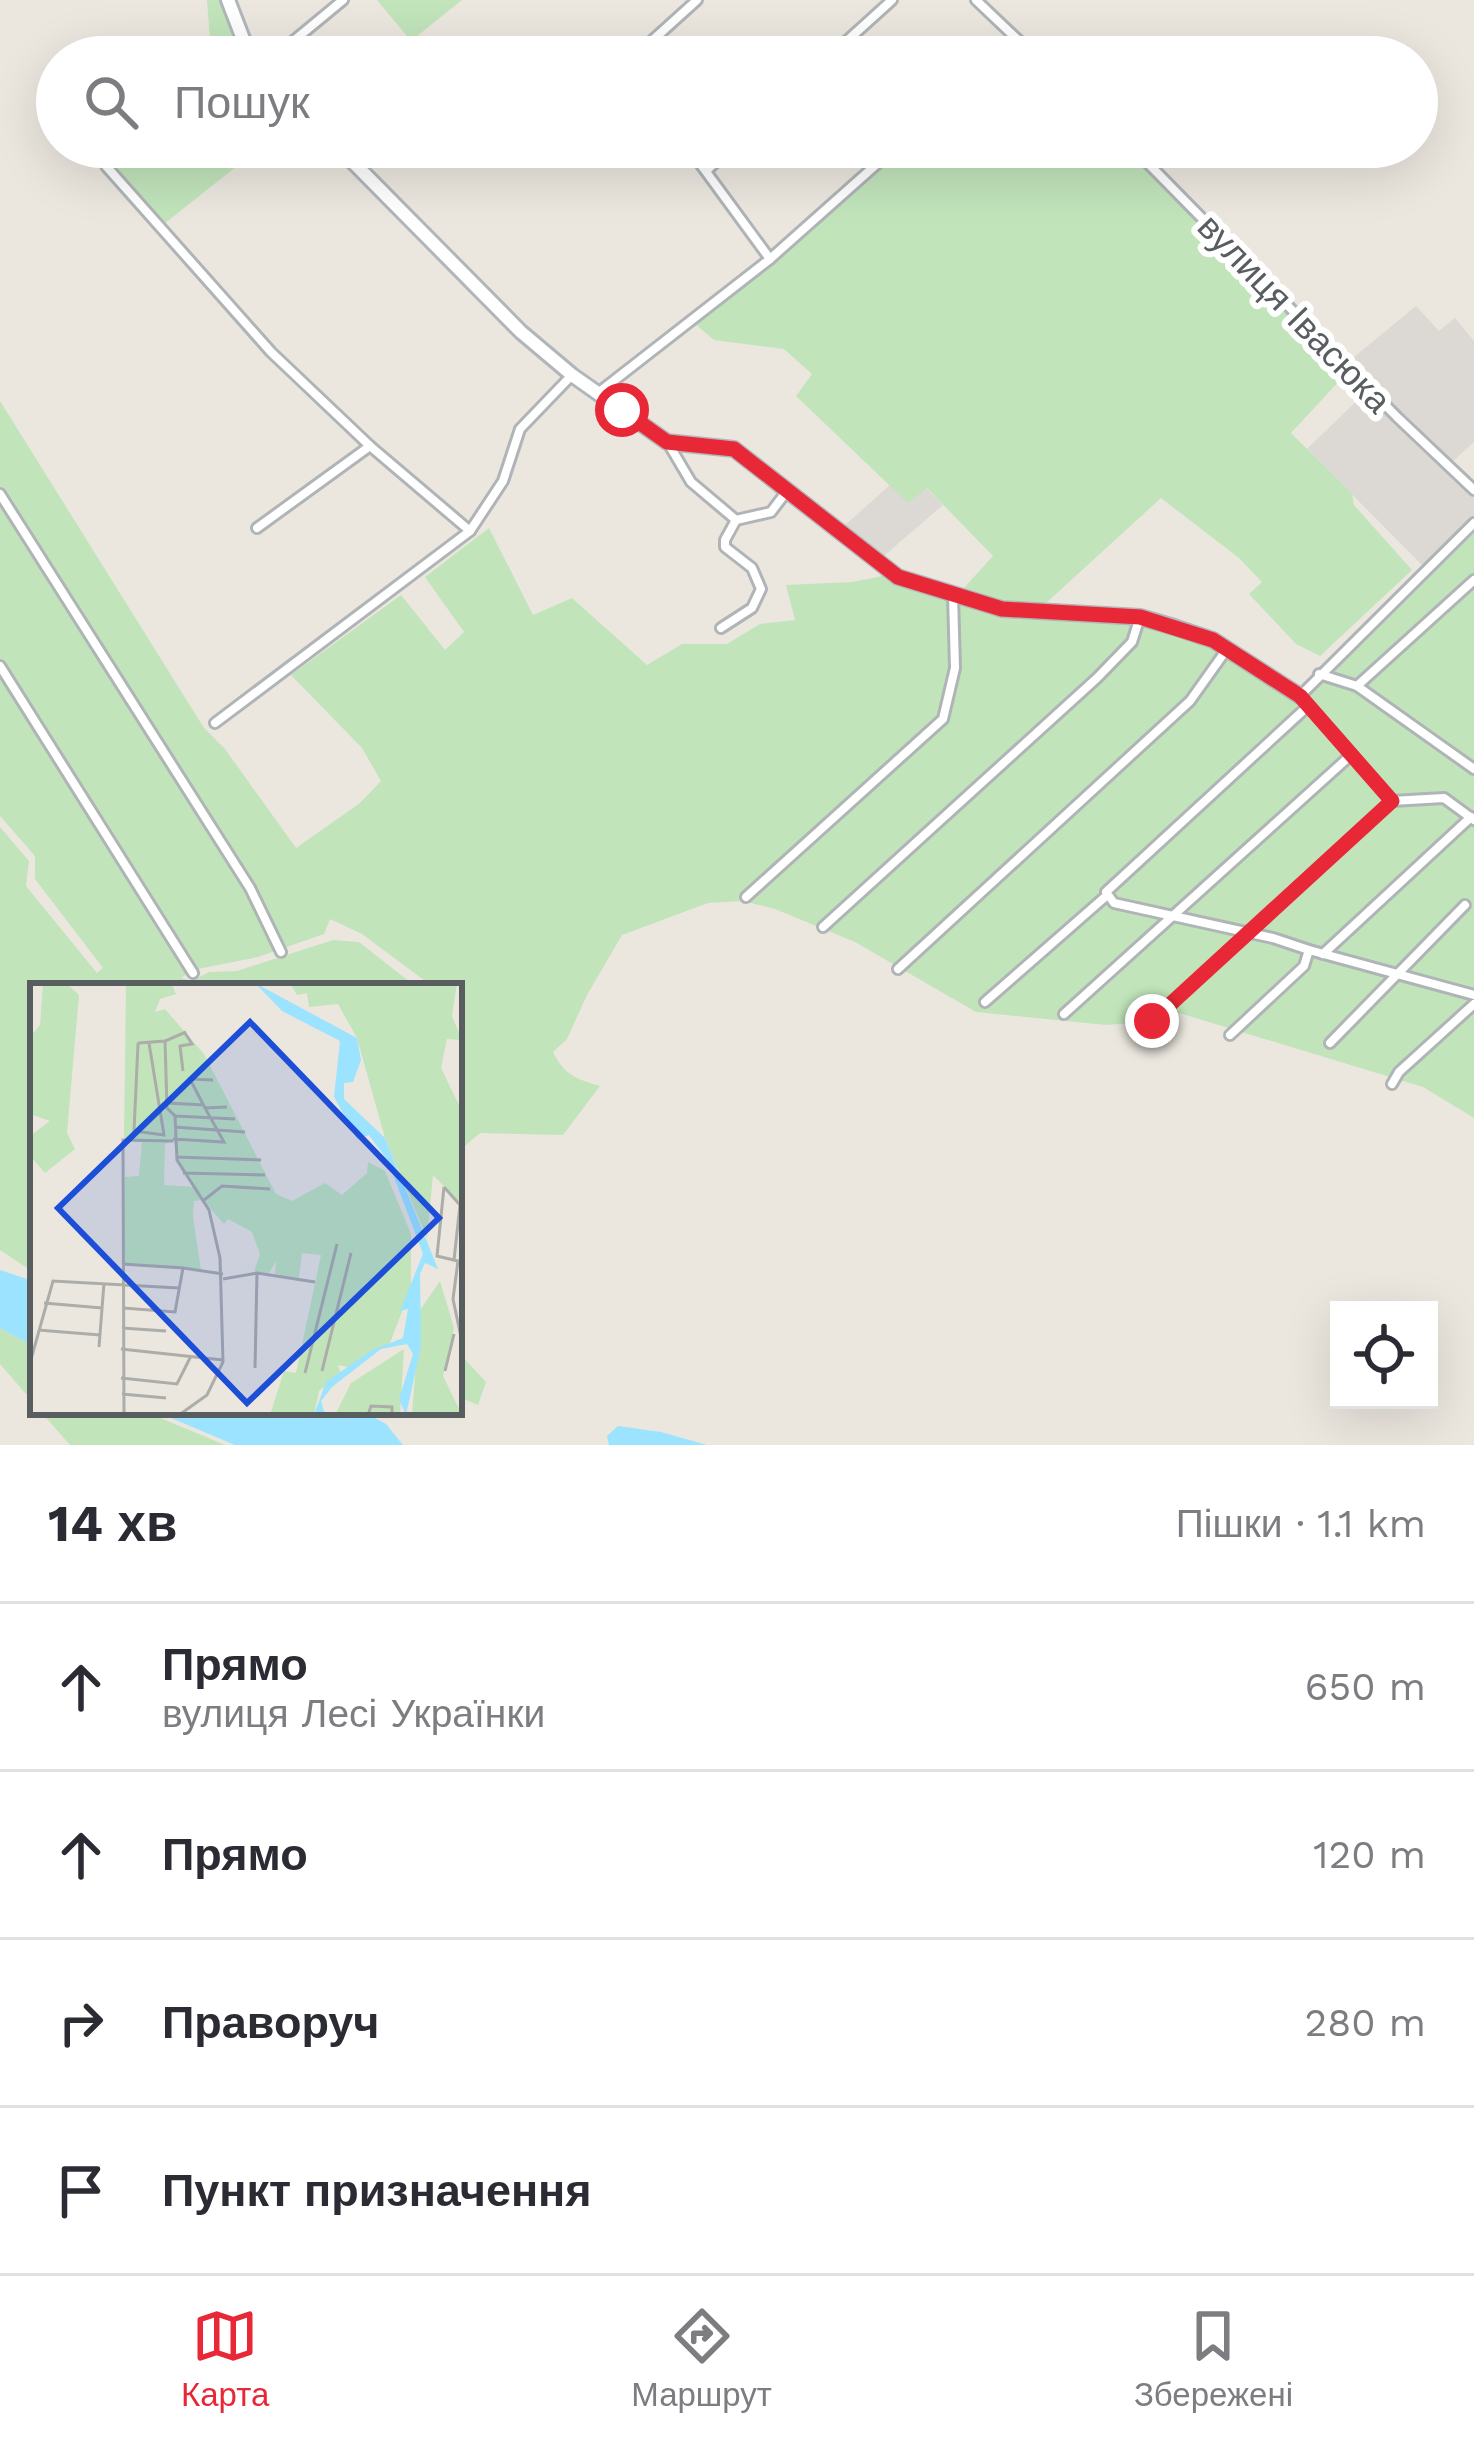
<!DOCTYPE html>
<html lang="uk">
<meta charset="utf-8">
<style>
body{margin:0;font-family:"Work Sans",sans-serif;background:#f7f7f7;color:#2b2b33}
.controls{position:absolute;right:36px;bottom:36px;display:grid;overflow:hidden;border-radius:0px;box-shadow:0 12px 48px #0002}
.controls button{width:108px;height:108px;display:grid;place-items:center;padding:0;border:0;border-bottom:3px solid #e1e1e2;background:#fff;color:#2b2b33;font:60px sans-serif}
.stop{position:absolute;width:36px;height:36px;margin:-27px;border:9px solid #e82836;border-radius:50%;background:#fff}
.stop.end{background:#e82836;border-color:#fff;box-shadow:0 3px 12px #0008}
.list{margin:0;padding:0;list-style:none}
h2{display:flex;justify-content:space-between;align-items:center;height:156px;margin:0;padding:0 48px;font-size:51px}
h2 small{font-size:39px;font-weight:400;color:#7c7c81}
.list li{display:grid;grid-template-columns:78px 1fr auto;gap:36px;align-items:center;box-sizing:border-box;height:168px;padding:0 48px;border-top:3px solid #e1e1e2}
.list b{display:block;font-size:45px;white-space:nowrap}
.list p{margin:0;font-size:39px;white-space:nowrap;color:#7c7c81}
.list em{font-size:39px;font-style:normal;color:#7c7c81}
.icon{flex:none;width:66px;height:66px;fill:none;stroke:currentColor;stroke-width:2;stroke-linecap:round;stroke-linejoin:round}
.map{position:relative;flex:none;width:1474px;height:1445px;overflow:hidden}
.search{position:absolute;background:#fff;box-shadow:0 12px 48px #0002;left:36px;right:36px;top:36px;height:132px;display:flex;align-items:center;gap:30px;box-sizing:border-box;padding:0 42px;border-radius:66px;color:#7c7c81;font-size:45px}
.sheet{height:828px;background:#fff}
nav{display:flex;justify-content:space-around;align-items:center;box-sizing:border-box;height:168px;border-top:3px solid #e1e1e2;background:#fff;font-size:33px;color:#7c7c81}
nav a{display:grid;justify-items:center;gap:6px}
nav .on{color:#e82836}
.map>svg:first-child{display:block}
</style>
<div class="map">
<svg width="1474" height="1445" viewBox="0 0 1474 1445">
<rect width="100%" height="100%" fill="#ebe7df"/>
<g fill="#dcd9d4">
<path d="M 1416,306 L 1439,331 L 1455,318 L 1474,341 L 1474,442 L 1451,463 L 1348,362 Z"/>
<path d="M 1368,390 L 1474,491 L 1474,517 L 1423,566 L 1307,449 Z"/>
<path d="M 891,484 L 908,503 L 926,488 L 943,505 L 879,560 L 842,528 Z"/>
</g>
<g fill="#c1e4bb">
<path d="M 207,0 L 225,0 L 236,30 L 227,43 L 211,53 Z"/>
<path d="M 377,0 L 462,0 L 411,41 Z"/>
<path d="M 129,147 L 238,147 L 247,158 L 164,224 L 106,166 Z"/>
<path d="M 905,147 L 1125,147 L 1339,364 L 1344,376 L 1291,433 L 1352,494 L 1354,505 L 1412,570 L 1320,656 L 1296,644 L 1249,594 L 1262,582 L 1239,558 L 1161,498 L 1045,604 L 1001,603 L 962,590 L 993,556 L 927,488 L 908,503 L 796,396 L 812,374 L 784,349 L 714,340 L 694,323 L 752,281 Z"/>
<path d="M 0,401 L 204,728 L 225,749 L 296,848 L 360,803 L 381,781 L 362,748 L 291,675 L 401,595 L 445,650 L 464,632 L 425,577 L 489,528 L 533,615 L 572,598 L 647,665 L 682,644 L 727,644 L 760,624 L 795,620 L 786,585 L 852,582 L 888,575 L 991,607 L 1152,623 L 1217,644 L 1301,701 L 1332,658 L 1474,523 L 1474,1118 L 1423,1087 L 1179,1013 L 1170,1020 L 1106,1025 L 976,1012 L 855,942 L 775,909 L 743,901 L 708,903 L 622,935 L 587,995 L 567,1039 L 553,1052 C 564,1075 577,1079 600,1086 L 563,1135 L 480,1133 L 459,1151 L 459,986 L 432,986 L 362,934 L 330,919 L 324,934 L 258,957 L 193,970 L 181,978 L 192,981 L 209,972 L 237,971 L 333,940 L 359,942 L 415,986 L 33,986 L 33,1272 L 0,1250 L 0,827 L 29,861 L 26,886 L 97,973 L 103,968 L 35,879 L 35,856 L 0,816 Z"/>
<path d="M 0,1328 L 33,1346 L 33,1402 L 0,1364 Z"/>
<path d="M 459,1353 L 486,1382 L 478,1405 L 459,1397 Z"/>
<path d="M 41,1412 L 146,1412 L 225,1445 L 70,1445 Z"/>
</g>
<g fill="#9ce3ff">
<path d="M 0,1270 L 33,1281 L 33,1346 L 0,1328 Z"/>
<path d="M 157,1412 L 364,1412 L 386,1424 L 403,1445 L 235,1445 Z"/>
<path d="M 618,1426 L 661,1432 L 707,1445 L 609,1445 L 607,1436 Z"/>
</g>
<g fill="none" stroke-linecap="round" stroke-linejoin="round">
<g stroke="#b0b4b7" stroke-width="14">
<g id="street">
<path d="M 976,0 L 1036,57"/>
<path d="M 274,57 L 343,0"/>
<path d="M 634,57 L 697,0"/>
<path d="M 829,57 L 892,0"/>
<path d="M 993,57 L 1013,38"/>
<path d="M 688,147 L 770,259 L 896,147"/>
<path d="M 1132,147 L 1397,417 L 1474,490"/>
<path d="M 106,166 L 271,352 L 370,446 L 470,531 L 503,481 L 520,429 L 571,376"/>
<path d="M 707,170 L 732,147"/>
<path d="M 598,393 L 770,259"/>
<path d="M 668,443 L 691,482 L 736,520 L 771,512 L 787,491"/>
<path d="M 0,494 L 250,888 L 281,952"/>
<path d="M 1474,523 L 1300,696 L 1392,801 L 1444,798 L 1474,820"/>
<path d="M 257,528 L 370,446"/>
<path d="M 1474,580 L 1357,686 L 1474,769"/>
<path d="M 721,628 L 752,608 L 761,589 L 752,568 L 725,547 L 725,540 L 736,520"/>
<path d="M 0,666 L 193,973"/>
<path d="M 1319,674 L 1357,686"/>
<path d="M 215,723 L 470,531"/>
<path d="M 746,897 L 943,719 L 955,668 L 953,595"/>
<path d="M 823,927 L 1097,678 L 1132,642 L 1140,617"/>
<path d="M 1309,950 L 1474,995"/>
<path d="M 1323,954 L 1471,817"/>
<path d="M 898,969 L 1190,701 L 1227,649"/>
<path d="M 985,1002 L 1105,897"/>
<path d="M 1064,1014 L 1351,755"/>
<path d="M 1152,1021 L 1392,801"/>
<path d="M 1230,1035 L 1304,966 L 1309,950 L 1273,938 L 1114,903 L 1106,892 L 1307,707"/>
<path d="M 1330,1043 L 1465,905"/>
<path d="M 1392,1084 L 1399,1072 L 1474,1004"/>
</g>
</g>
<g stroke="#b1b6ba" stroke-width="18">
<g id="secondary">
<path d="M 228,0 L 250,57"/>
<path d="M 338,147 L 521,332 L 572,375 L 667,442 L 734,449 L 898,577 L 1002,609 L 1140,617 L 1174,627 L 1213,640 L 1300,696"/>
</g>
</g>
<use href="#street" stroke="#fff" stroke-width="8"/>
<use href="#secondary" stroke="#fff" stroke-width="12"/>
</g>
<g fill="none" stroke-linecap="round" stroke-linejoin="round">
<path stroke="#e82836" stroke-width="15" d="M 622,410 L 667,442 L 734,449 L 898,577 L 1002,609 L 1140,617 L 1213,640 L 1300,696 L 1392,801 L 1152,1021"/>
</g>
<g text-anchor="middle" stroke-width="12" stroke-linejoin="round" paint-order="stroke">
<g font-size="36" fill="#585d60" stroke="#fff">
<text transform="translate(1295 313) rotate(46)" y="13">вулиця Івасюка</text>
</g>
</g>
<g transform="translate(30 983)">
<rect width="432" height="432" fill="#ebe7df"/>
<path d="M 13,0 L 36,0 L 49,12 L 37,150 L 45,166 L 15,190 L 0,173 L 0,153 L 20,138 L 0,131 L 0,54 L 10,42 ZM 96,0 L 141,0 L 146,11 L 130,16 L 125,29 L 135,26 L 174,71 L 246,211 L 262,218 L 295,200 L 312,212 L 337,190 L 338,179 L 355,188 L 381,251 L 381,305 L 360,360 L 322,385 L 308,382 L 311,391 L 289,408 L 284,432 L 240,432 L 254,388 L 266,390 L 291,272 L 272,270 L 269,295 L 245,291 L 246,278 L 239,290 L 224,288 L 230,271 L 222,249 L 198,236 L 194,241 L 173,217 L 164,218 L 163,234 L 171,287 L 93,280 L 95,194 L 109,193 L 112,159 L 94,157 ZM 143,158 L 152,188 L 164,204 L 134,202 L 135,161 ZM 260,0 L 427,0 L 422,33 L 432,57 L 417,56 L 411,85 L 432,128 L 432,222 L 403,192 L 397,255 L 355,155 L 327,55 L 308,21 L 279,24 L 277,10 L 267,12 ZM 410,298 L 424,345 L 413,393 L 432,432 L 382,432 L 390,327 ZM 374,366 L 370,432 L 305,432 L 321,400 Z" fill="#c1e4bb" fill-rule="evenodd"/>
<path d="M 225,0 L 327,55 L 331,77 L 323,99 L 314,100 L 314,116 L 355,155 L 408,286 L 395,280 L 390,291 L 391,363 L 376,432 L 369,416 L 383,371 L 377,361 L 351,366 L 302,404 L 291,418 L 295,432 L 284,432 L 296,399 L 342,367 L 373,355 L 378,326 L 370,328 L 393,271 L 358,178 L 339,152 L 327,156 L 304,114 L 310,58 L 252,28 Z" fill="#9ce3ff"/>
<path fill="none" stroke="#acaca8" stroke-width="3" d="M 119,60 L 134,152 L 104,148 L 108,61 L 109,60 L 135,58M 153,88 L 150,63 L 162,61 L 155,50M 137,120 L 174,122M 175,125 L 160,96 L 183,97M 145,133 L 205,136M 144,144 L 215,149M 143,156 L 194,159 L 175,125 L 197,124M 146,174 L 231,177M 153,190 L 235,192M 414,204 L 407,273 L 432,279M 414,204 L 430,222 L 424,277M 174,217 L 192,203 L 240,206M 428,278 L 423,316 L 432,359M 92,281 L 153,285 L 145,329 L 93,325M 153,285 L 193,291M 227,290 L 285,299M 193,296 L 227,290 L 225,385M 14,320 L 72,325M 92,345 L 136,348M 8,347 L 70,352M 69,364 L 74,300M 91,366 L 193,377M 0,380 L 23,298 L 149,305M 292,388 L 321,270M 415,388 L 424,351M 275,390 L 307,261M 91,395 L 147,401 L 161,373M 92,411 L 136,415M 94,432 L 93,157 L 143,158M 149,432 L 177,412 L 193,379 L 190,275 L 179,227 L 147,177 L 145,133 L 137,125 L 135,58 L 156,49M 338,432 L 341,423 L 362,424 L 362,432"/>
<path fill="#1d4ed8" fill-opacity="0.15" stroke="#1d4ed8" stroke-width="6" d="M 220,39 L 409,235 L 217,420 L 28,225 Z"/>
<rect width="432" height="432" fill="none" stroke="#585d60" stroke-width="6"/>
</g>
</svg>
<div class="controls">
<button><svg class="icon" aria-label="locate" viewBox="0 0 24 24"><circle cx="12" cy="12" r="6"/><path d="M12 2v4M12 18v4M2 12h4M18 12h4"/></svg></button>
</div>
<div class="stop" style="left:622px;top:410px"></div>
<div class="stop end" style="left:1152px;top:1021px"></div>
<div class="search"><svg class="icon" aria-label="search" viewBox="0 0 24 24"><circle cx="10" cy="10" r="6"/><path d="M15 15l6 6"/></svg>Пошук</div>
</div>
<section class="sheet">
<h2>14 хв<small>Пішки · 1.1 km</small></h2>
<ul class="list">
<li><svg class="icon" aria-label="ahead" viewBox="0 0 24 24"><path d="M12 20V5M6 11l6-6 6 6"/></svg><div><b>Прямо</b><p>вулиця Лесі Українки</p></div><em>650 m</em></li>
<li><svg class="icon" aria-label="ahead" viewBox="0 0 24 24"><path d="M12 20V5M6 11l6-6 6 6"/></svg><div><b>Прямо</b></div><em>120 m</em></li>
<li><svg class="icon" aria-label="right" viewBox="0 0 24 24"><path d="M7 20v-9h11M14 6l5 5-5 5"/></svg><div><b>Праворуч</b></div><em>280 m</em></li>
<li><svg class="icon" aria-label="arrive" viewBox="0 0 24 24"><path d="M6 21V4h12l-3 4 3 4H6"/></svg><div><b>Пункт призначення</b></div></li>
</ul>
</section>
<nav>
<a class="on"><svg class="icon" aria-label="map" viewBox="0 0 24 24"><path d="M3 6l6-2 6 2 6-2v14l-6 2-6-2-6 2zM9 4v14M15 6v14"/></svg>Карта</a>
<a><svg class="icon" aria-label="directions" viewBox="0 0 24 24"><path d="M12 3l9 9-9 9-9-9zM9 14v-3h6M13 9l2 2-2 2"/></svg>Маршрут</a>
<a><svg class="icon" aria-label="saved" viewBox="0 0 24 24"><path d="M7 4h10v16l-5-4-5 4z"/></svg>Збережені</a>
</nav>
